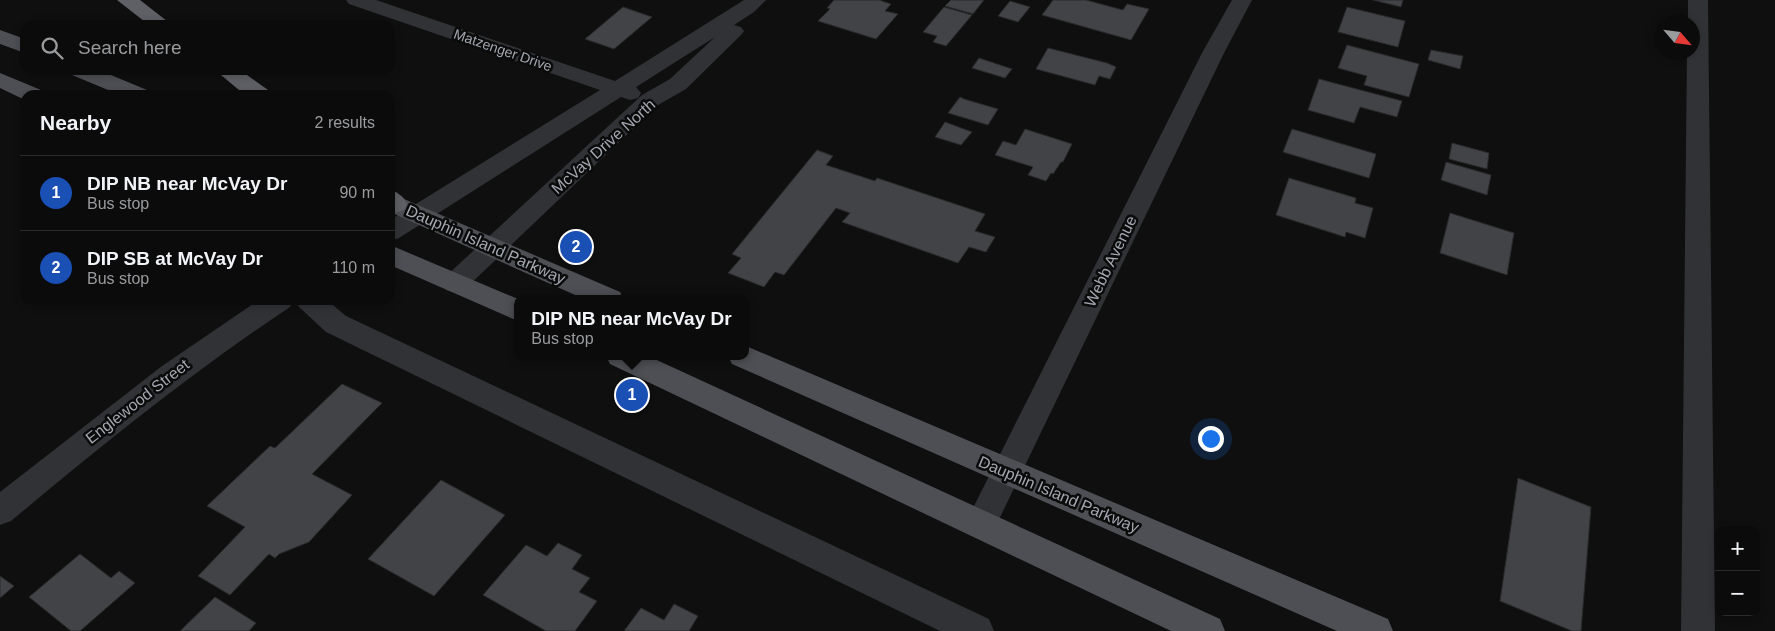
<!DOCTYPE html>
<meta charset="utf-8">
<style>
body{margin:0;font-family:Helvetica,sans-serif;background:#19191a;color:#f1f3f6}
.controls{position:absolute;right:15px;bottom:15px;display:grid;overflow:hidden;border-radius:10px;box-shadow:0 2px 8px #0003}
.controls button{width:45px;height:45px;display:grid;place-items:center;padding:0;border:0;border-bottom:1px solid #2b2b2d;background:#0b0b0c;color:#f1f3f6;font:25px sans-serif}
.compass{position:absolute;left:1655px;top:15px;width:45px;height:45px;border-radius:50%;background:#0b0b0c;box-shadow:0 2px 8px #0003;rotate:118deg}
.you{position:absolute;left:1210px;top:438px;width:18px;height:18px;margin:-12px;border:4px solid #fff;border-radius:50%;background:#1a73e8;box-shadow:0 0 0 8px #1a73e833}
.badge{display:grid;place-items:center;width:32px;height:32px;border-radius:50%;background:#d99f3f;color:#fff;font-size:16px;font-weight:700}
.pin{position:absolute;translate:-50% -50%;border:2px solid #fff;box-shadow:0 1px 5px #0006}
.popup{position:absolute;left:514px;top:295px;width:235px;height:65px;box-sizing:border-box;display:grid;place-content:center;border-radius:10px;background:#0b0b0c;filter:drop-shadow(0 1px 4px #0005);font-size:16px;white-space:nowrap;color:#9a9b9d}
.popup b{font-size:19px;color:#f1f3f6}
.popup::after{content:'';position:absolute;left:50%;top:100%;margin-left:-10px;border:10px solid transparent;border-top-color:#0b0b0c}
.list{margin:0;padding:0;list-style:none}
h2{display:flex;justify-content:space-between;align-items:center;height:65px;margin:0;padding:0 20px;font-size:21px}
h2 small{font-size:16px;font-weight:400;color:#9a9b9d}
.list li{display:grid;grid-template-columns:32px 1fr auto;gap:15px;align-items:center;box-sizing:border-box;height:75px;padding:0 20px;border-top:1px solid #2b2b2d}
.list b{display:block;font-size:19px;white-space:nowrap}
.list p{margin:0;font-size:16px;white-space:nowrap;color:#9a9b9d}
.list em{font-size:16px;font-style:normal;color:#9a9b9d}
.icon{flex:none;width:28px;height:28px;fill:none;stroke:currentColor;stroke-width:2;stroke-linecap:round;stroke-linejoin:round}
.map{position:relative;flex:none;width:1775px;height:631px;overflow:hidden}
.search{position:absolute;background:#0b0b0c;box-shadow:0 2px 8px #0003;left:20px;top:20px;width:375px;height:55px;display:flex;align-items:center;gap:12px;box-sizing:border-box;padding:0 18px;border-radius:15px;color:#9a9b9d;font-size:19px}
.panel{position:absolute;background:#0b0b0c;box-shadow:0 2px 8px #0003;left:20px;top:90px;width:375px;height:215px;border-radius:15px}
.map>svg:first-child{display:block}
</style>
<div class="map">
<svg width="1775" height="631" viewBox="0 0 1775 631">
<rect width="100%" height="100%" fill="#0f0f10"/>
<g fill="#414346" stroke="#2a2a2c">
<path d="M 834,0 L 879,0 L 891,4 L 885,11 L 898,14 L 876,39 L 818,21 L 830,9 L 827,8 Z"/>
<path d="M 951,0 L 984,0 L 973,14 L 945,6 Z"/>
<path d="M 1053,0 L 1086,0 L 1123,10 L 1127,4 L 1149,9 L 1131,40 L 1042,15 Z"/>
<path d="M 1373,0 L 1403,0 L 1401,7 Z"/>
<path d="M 1010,1 L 1030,7 L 1018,22 L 998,16 Z"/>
<path d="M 623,7 L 652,17 L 614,49 L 585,39 Z"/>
<path d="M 944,7 L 972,15 L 946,46 L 933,42 L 937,36 L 923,32 Z"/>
<path d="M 1347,7 L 1405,21 L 1398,47 L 1338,32 Z"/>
<path d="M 1347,45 L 1419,64 L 1409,97 L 1364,85 L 1367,76 L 1338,68 Z"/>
<path d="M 1048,48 L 1107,63 L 1116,67 L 1110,79 L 1099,76 L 1095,85 L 1036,69 Z"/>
<path d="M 1431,50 L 1463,56 L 1460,69 L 1428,60 Z"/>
<path d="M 979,58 L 1012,69 L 1005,78 L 972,68 Z"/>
<path d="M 1319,79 L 1402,101 L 1397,117 L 1360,107 L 1354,123 L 1308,110 Z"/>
<path d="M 960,97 L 964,99 L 998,109 L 988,125 L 948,113 Z"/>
<path d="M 945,122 L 972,132 L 961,145 L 935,137 Z"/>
<path d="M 1025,129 L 1072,144 L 1063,162 L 1061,162 L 1053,174 L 1051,173 L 1046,181 L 1028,175 L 1033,167 L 995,155 L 1003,141 L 1016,145 Z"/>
<path d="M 1292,129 L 1376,154 L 1369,178 L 1283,152 Z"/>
<path d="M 1452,143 L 1489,153 L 1487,169 L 1449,159 Z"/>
<path d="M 817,150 L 833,156 L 826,165 L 875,181 L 877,178 L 985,214 L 975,231 L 995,237 L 986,252 L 969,247 L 958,263 L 842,222 L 850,213 L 836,208 L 784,275 L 775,272 L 764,287 L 728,273 L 741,258 L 732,254 Z"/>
<path d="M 1446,162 L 1491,175 L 1487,195 L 1441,180 Z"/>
<path d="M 1289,178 L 1356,198 L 1355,203 L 1373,208 L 1365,238 L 1346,232 L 1345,237 L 1276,215 Z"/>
<path d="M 1450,213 L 1514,233 L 1507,275 L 1440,253 Z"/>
<path d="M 342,384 L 382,403 L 312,474 L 352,495 L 309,542 L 279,554 L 275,558 L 269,554 L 230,595 L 198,576 L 245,527 L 207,506 L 270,446 L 275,448 Z"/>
<path d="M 1518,478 L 1591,507 L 1581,631 L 1572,631 L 1500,601 Z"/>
<path d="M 441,480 L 505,515 L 434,596 L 368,559 Z"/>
<path d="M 558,543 L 582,555 L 572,569 L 590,578 L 579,592 L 597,601 L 575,631 L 546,631 L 483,595 L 526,545 L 547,556 Z"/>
<path d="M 80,554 L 111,578 L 119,571 L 135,583 L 80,631 L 71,631 L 29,597 Z"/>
<path d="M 0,576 L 14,586 L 0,598 Z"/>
<path d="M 215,597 L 256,623 L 249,631 L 180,631 Z"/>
<path d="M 674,604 L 698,616 L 689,631 L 624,631 L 641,608 L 664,620 Z"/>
</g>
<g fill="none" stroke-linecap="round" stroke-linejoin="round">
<g fill="#313235" fill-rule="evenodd">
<path d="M 346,0 L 376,0 L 615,81 L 744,0 L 766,0 L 754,12 L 734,25 L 741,27 L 744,31 L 741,35 L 686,89 L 658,105 L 464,290 L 455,293 L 446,290 L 442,283 L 446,276 L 642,95 L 670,79 L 715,37 L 636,87 L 641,93 L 638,98 L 630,100 L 621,97 L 399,238 L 390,241 L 390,220 L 600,90 L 349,4 Z"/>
<path d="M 1232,0 L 1252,0 L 1224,53 L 992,534 L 981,539 L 970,534 L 965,524 L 970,514 L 1202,53 Z"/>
<path d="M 1688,0 L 1708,0 L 1715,631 L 1681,631 L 1687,52 L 1692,52 L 1692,22 L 1688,22 Z"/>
<path d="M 259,300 L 294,300 L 290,307 C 192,372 101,446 11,521 L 0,525 L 0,492 L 162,366 Z"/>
<path d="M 295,300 L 327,300 L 346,316 L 989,619 L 994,631 L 940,631 L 326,332 L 299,307 Z"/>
</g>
<g fill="#4d4f54" fill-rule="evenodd">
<path d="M 0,30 L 25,39 L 25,53 L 0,44 Z"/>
<path d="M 69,70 L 99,70 L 147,90 L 150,95 L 120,95 L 72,75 Z"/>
<path d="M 0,73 L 41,90 L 44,95 L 25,95 L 25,100 L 0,88 Z"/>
<path d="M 390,193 L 620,292 L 623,299 L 584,299 L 390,212 Z"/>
<path d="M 390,245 L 518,299 L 518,321 L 390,265 Z"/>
<path d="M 746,346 L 1388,619 L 1393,631 L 1337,631 L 732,364 L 728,356 L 746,356 Z"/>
<path d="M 606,356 L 648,356 L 1220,619 L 1225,631 L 1171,631 L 610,364 Z"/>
</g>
<g fill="#5e6065" fill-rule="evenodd">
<path d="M 117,0 L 140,0 L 172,25 L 149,25 Z"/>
<path d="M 215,70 L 240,70 L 268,90 L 271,95 L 245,95 Z"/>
<path d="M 390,190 C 399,193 403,196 407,204 L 404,210 L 395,213 L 390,211 Z"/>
</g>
</g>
<g text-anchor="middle" stroke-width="5" stroke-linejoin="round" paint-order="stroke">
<g font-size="14" fill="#a2a7b0" stroke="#0a0b0b">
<text transform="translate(503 50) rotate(19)" y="5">Matzenger Drive</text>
</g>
<g font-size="16" fill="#a2a7b0" stroke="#0a0b0b">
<text transform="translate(603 146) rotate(-42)" y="6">McVay Drive North</text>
<text transform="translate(486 244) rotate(24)" y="6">Dauphin Island Parkway</text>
<text transform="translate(1110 261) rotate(-64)" y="6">Webb Avenue</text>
<text transform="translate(137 401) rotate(-38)" y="6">Englewood Street</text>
<text transform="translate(1059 494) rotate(23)" y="6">Dauphin Island Parkway</text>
</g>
</g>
</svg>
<div class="controls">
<button>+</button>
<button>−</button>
</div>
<svg class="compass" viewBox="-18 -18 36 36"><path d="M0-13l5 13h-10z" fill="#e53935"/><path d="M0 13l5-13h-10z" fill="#9a9b9d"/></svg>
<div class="you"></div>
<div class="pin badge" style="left:632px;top:395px;background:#1a4fb4">1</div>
<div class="popup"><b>DIP NB near McVay Dr</b>Bus stop</div>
<div class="pin badge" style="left:576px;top:247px;background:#1a4fb4">2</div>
<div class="search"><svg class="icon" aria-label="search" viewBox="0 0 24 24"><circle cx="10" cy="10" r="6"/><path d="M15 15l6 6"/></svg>Search here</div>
<section class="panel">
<h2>Nearby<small>2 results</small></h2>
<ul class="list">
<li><span class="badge" style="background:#1a4fb4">1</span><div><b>DIP NB near McVay Dr</b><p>Bus stop</p></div><em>90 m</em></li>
<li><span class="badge" style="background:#1a4fb4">2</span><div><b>DIP SB at McVay Dr</b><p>Bus stop</p></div><em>110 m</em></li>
</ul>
</section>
</div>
